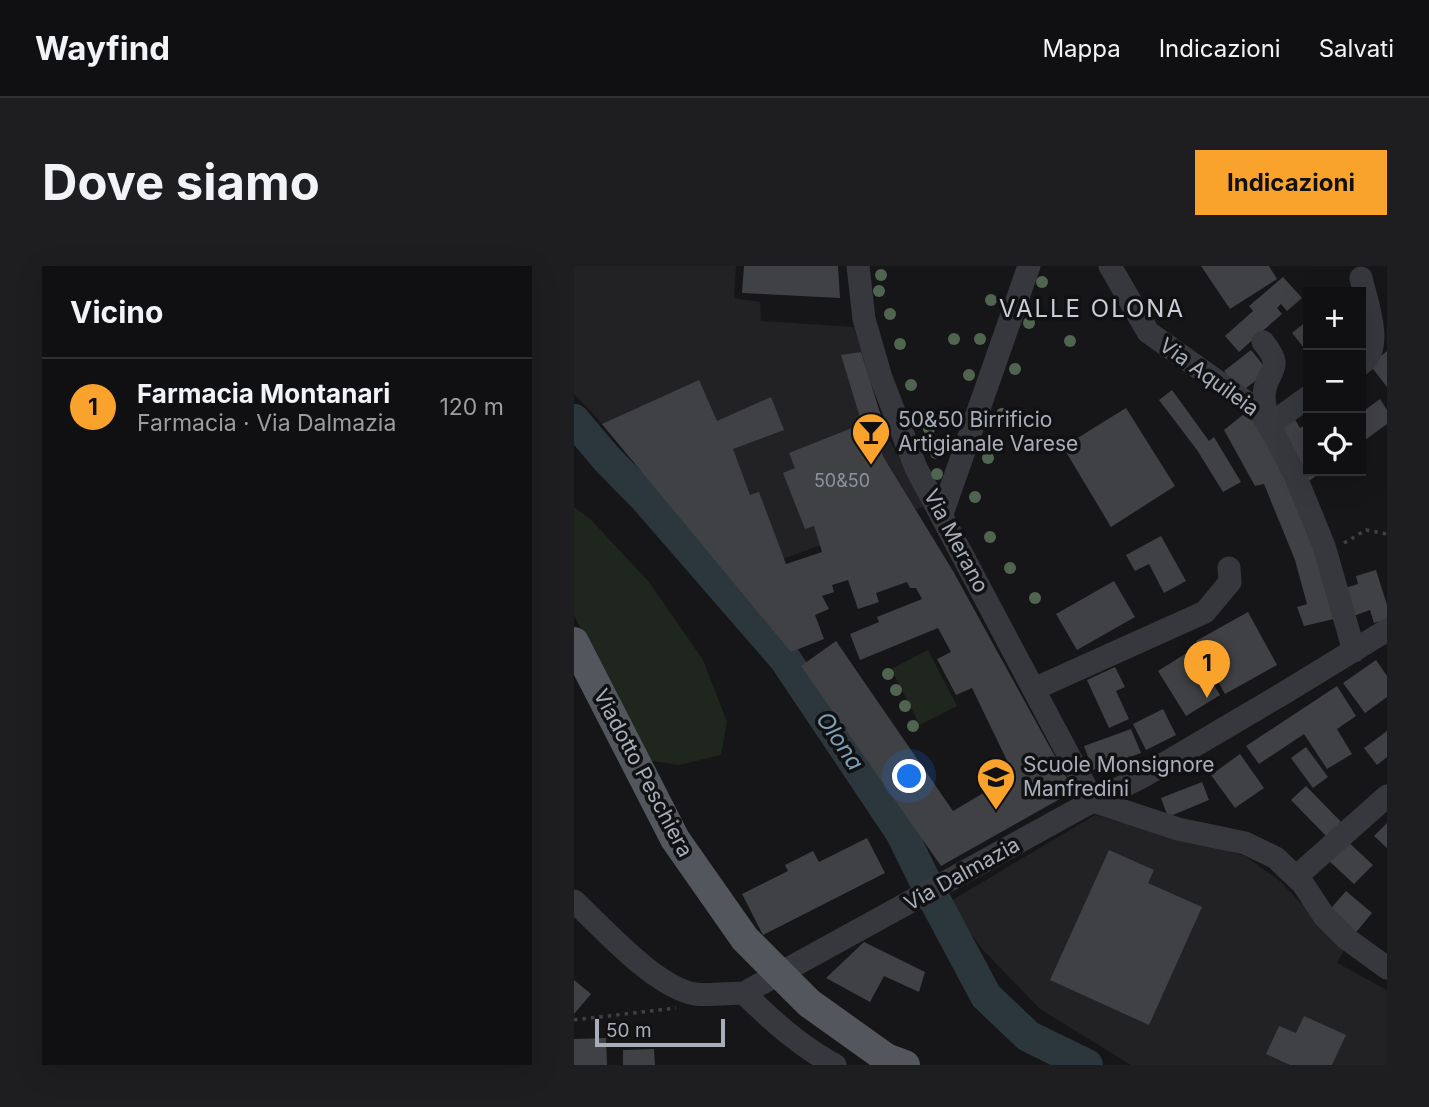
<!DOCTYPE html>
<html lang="it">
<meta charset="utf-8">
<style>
body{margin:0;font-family:Inter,sans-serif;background:#1e1e20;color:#f1f3f6}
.controls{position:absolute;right:21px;top:21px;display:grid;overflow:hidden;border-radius:0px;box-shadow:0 7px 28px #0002}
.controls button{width:63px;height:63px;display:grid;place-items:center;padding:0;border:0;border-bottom:2px solid #303032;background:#101012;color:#f1f3f6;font:35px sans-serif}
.scale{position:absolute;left:21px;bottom:18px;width:130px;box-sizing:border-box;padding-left:7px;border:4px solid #a7aeb9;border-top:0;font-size:19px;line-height:24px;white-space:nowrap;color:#a7aeb9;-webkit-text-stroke:5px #111113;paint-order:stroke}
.you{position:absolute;left:336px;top:511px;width:24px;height:24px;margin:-18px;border:5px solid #fff;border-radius:50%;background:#1a73e8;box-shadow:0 0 0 10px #1a73e833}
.badge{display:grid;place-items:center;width:46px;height:46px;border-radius:50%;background:#faa32c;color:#111;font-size:23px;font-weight:700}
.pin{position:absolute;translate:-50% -58px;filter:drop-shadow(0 2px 4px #0008)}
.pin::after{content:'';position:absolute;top:37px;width:24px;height:21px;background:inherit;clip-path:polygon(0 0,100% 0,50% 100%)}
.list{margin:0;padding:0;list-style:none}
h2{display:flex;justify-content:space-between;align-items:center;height:91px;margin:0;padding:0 28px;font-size:30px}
h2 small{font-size:23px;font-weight:400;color:#9c9d9f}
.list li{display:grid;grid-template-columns:46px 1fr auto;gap:21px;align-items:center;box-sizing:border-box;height:98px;padding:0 28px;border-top:2px solid #303032}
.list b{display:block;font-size:26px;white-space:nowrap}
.list p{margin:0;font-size:23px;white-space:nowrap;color:#9c9d9f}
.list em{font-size:23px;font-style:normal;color:#9c9d9f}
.icon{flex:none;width:38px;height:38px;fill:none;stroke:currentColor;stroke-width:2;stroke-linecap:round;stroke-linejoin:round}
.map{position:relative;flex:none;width:813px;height:799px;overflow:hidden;border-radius:0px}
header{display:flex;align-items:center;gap:42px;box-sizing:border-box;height:98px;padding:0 35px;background:#101012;border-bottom:2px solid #303032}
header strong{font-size:33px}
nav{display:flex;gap:38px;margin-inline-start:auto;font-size:24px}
.intro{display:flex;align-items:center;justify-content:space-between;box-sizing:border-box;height:168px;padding:0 42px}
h1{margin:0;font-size:49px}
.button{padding:18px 32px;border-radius:0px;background:#faa32c;color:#111;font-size:24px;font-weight:700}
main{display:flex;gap:42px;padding:0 42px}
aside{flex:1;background:#101012;border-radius:0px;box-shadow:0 7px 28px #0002}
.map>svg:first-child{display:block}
</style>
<header>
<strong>Wayfind</strong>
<nav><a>Mappa</a><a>Indicazioni</a><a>Salvati</a></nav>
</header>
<div class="intro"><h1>Dove siamo</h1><a class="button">Indicazioni</a></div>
<main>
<aside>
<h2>Vicino<small></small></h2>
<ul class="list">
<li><span class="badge">1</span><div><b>Farmacia Montanari</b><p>Farmacia · Via Dalmazia</p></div><em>120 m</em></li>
</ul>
</aside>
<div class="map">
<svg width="813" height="799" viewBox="0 0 813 799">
<rect width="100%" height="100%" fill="#161618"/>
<g fill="#222225">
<path d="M 0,0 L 162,0 L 160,32 L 186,36 L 187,55 L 280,61 L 313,169 L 351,240 L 153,314 L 84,225 L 15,143 L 0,128 Z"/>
<path d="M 521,549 L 671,590 L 707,616 L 770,684 L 763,697 L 813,724 L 813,799 L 557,799 L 466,743 L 408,683 L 375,636 Z"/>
</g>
<g fill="#1e261e">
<path d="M 0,241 L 17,254 L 75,316 L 129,394 L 153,456 L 147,489 L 105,499 L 72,494 L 0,349 Z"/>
<path d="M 354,384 L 383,440 L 346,459 L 317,403 Z"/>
</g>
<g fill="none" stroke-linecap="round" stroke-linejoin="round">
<path stroke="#2b373d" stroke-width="32" d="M 0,154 L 32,192 L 72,233 L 211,393 L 327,566 L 357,627 L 412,730 L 454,770 L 513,799"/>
</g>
<g fill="#404145">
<path d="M 170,0 L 264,0 L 266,32 L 168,27 Z"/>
<path d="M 627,0 L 695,0 L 703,13 L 656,43 Z"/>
<path d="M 709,11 L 728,32 L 713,45 L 707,38 L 703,42 L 708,48 L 665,86 L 651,70 L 679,45 L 675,40 Z"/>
<path d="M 734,54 L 734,87 L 718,67 Z"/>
<path d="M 677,84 L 694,105 L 667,126 L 650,105 Z"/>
<path d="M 813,85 L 813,121 L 796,99 Z"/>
<path d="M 287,86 L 307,150 L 295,155 L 310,192 L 379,305 L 500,525 L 367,600 L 227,400 L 262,375 L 379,545 L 440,509 L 398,422 L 382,429 L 363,393 L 377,386 L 364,362 L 286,394 L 276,368 L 305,356 L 303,351 L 348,333 L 342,322 L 336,322 L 333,316 L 302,327 L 305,336 L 284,343 L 274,314 L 258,319 L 260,326 L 248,330 L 255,343 L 241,349 L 250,373 L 217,386 L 28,158 L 125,114 L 143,155 L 197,131 L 210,164 L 159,183 L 176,229 L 185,226 L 212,298 L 248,286 L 240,260 L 231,263 L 209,207 L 221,202 L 215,187 L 288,158 L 267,89 Z"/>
<path d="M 598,124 L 635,175 L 640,171 L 667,216 L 649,226 L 623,184 L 585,134 Z"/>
<path d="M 806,133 L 813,144 L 813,158 L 787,177 L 787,147 Z"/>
<path d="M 552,142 L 601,220 L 537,261 L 489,181 Z"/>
<path d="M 675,144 L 696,171 L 745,289 L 760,353 L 730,360 L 723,341 L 733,338 L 721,294 L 690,218 L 681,220 L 650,164 Z"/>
<path d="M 718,148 L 726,162 L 734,157 L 734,205 L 749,205 L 732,217 L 700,158 Z"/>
<path d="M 587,270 L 612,315 L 590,327 L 575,298 L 561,305 L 552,289 Z"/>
<path d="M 802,304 L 813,339 L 813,353 L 800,357 L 796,344 L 777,351 L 768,323 L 784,318 L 782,310 Z"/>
<path d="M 540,315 L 561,351 L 503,384 L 482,348 Z"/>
<path d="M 674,346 L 703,399 L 651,428 L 622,375 Z"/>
<path d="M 611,388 L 619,400 L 626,397 L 646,429 L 612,450 L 584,405 Z"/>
<path d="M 802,394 L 813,410 L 813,431 L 791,447 L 769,417 Z"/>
<path d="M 541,401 L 551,421 L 542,425 L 555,453 L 535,462 L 513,414 Z"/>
<path d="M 763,420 L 782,450 L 763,463 L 778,488 L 753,503 L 730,468 L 685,498 L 672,480 Z"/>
<path d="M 589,443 L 602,469 L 572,484 L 559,458 Z"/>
<path d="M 557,463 L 567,487 L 519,504 L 510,480 Z"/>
<path d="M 813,465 L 813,491 L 803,499 L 790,482 Z"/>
<path d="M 732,481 L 754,511 L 739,522 L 717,492 Z"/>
<path d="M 666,488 L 690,522 L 661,542 L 637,509 Z"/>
<path d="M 628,516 L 635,534 L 594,551 L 587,532 Z"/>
<path d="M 732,520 L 771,560 L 756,574 L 717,534 Z"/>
<path d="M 813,557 L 813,582 L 800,570 Z"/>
<path d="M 293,572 L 311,607 L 189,669 L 168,628 L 214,605 L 211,599 L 239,585 L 245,596 Z"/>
<path d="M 772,574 L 799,599 L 780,618 L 753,593 Z"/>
<path d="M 535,584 L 580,604 L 574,617 L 628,641 L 575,759 L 476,714 Z"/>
<path d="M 772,625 L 798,647 L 779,670 L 753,647 Z"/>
<path d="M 290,676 L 351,706 L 345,726 L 310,710 L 296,736 L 252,712 Z"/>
<path d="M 0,714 L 17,728 L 0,748 Z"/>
<path d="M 730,750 L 772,769 L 758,799 L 716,799 L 692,788 L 705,760 L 722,767 Z"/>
<path d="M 32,772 L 33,799 L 0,799 L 0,773 Z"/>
<path d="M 80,783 L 81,799 L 49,799 L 49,784 Z"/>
</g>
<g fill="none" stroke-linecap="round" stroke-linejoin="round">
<g stroke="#3d4044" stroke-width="3.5" stroke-dasharray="3.5 5" stroke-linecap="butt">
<path d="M 770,277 L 792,264 L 813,268"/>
<path d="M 0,754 L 102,742"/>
</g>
<g stroke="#37383d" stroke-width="23">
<path d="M 284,0 L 290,53 L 307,112 L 342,202 L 519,535"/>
<path d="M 536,0 L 574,66 L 685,145 L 695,159 L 721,209 L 750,280 L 780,385"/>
<path d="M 689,76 C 713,105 691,103 690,130 C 690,139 693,149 695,159"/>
<path d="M 787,98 C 811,82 792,35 787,12"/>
<path d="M 695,159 L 734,131"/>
<path d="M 368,248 L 455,0"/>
<path d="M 460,423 L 631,346 L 656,316 L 655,302"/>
<path d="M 519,535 L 604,563 L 671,577 L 702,592 L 729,618 L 750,650 L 773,673 L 813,702"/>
<path d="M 722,611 L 813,530"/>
<path d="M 0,635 C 30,663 81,721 121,728 C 136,730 155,727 170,727 L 519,535 L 566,512 L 710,427 L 813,364"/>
<path d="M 170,727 C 198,755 226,780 261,799"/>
</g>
<path stroke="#53565c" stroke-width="30" d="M 0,376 L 101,573 L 171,673 L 235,737 L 312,792 L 331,799"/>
</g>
<g fill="#506550">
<circle cx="307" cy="9" r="6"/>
<circle cx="468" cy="16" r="6"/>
<circle cx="305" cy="25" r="6"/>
<circle cx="417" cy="34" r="6"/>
<circle cx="316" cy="48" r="6"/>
<circle cx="455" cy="57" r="6"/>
<circle cx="380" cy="73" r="6"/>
<circle cx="406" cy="73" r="6"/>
<circle cx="496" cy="75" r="6"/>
<circle cx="326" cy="78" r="6"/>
<circle cx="441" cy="103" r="6"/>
<circle cx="395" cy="109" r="6"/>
<circle cx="337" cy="119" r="6"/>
<circle cx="428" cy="148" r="6"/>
<circle cx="384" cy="153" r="6"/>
<circle cx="355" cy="163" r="6"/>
<circle cx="362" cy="187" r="6"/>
<circle cx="414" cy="192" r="6"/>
<circle cx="363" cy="208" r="6"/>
<circle cx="401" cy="231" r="6"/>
<circle cx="416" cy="271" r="6"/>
<circle cx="436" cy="302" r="6"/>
<circle cx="461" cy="332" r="6"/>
<circle cx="314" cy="408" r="6"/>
<circle cx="322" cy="424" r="6"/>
<circle cx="331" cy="440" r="6"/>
<circle cx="339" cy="460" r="6"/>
</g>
<defs>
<g id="bar-pin" transform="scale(2.0125)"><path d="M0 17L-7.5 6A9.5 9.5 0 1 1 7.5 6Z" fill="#faa32c" stroke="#111113"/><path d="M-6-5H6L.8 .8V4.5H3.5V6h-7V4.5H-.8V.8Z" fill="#111"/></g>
<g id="school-pin" transform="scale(2.0125)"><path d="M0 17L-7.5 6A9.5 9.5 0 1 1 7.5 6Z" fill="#faa32c" stroke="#111113"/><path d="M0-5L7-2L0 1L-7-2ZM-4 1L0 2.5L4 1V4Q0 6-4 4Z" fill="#111"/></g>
</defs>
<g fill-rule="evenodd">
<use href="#bar-pin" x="297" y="166"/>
<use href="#school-pin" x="422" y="511"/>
</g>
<g text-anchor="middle" stroke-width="7" stroke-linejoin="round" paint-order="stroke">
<g font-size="18" fill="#8d939c">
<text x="268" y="221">50&amp;50</text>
</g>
<g font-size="21" fill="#a7aeb9" stroke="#111113">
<text transform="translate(635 111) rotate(36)" y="7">Via Aquileia</text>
<text transform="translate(382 275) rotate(62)" y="7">Via Merano</text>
<text transform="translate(69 507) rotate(62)" y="7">Viadotto Peschiera</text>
<text transform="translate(388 608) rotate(-29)" y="7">Via Dalmazia</text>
</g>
<g font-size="21" fill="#a7aeb9" stroke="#111113" text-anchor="start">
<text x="324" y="161">50&amp;50 Birrificio<tspan x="324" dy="24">Artigianale Varese</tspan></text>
<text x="449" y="506">Scuole Monsignore<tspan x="449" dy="24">Manfredini</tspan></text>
</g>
<g font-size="23" font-style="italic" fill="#7da0b5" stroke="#111113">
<text transform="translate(266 475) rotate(56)" y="8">Olona</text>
</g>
<g font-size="24" letter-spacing="2" fill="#c9cdd5" stroke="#111113">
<text x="518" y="51">VALLE OLONA</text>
</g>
</g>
</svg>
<div class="controls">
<button>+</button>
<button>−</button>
<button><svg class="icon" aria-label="locate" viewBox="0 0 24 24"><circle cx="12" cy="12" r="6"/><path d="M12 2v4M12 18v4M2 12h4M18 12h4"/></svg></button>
</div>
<div class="scale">50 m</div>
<div class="you"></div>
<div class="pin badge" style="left:633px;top:432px">1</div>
</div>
</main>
